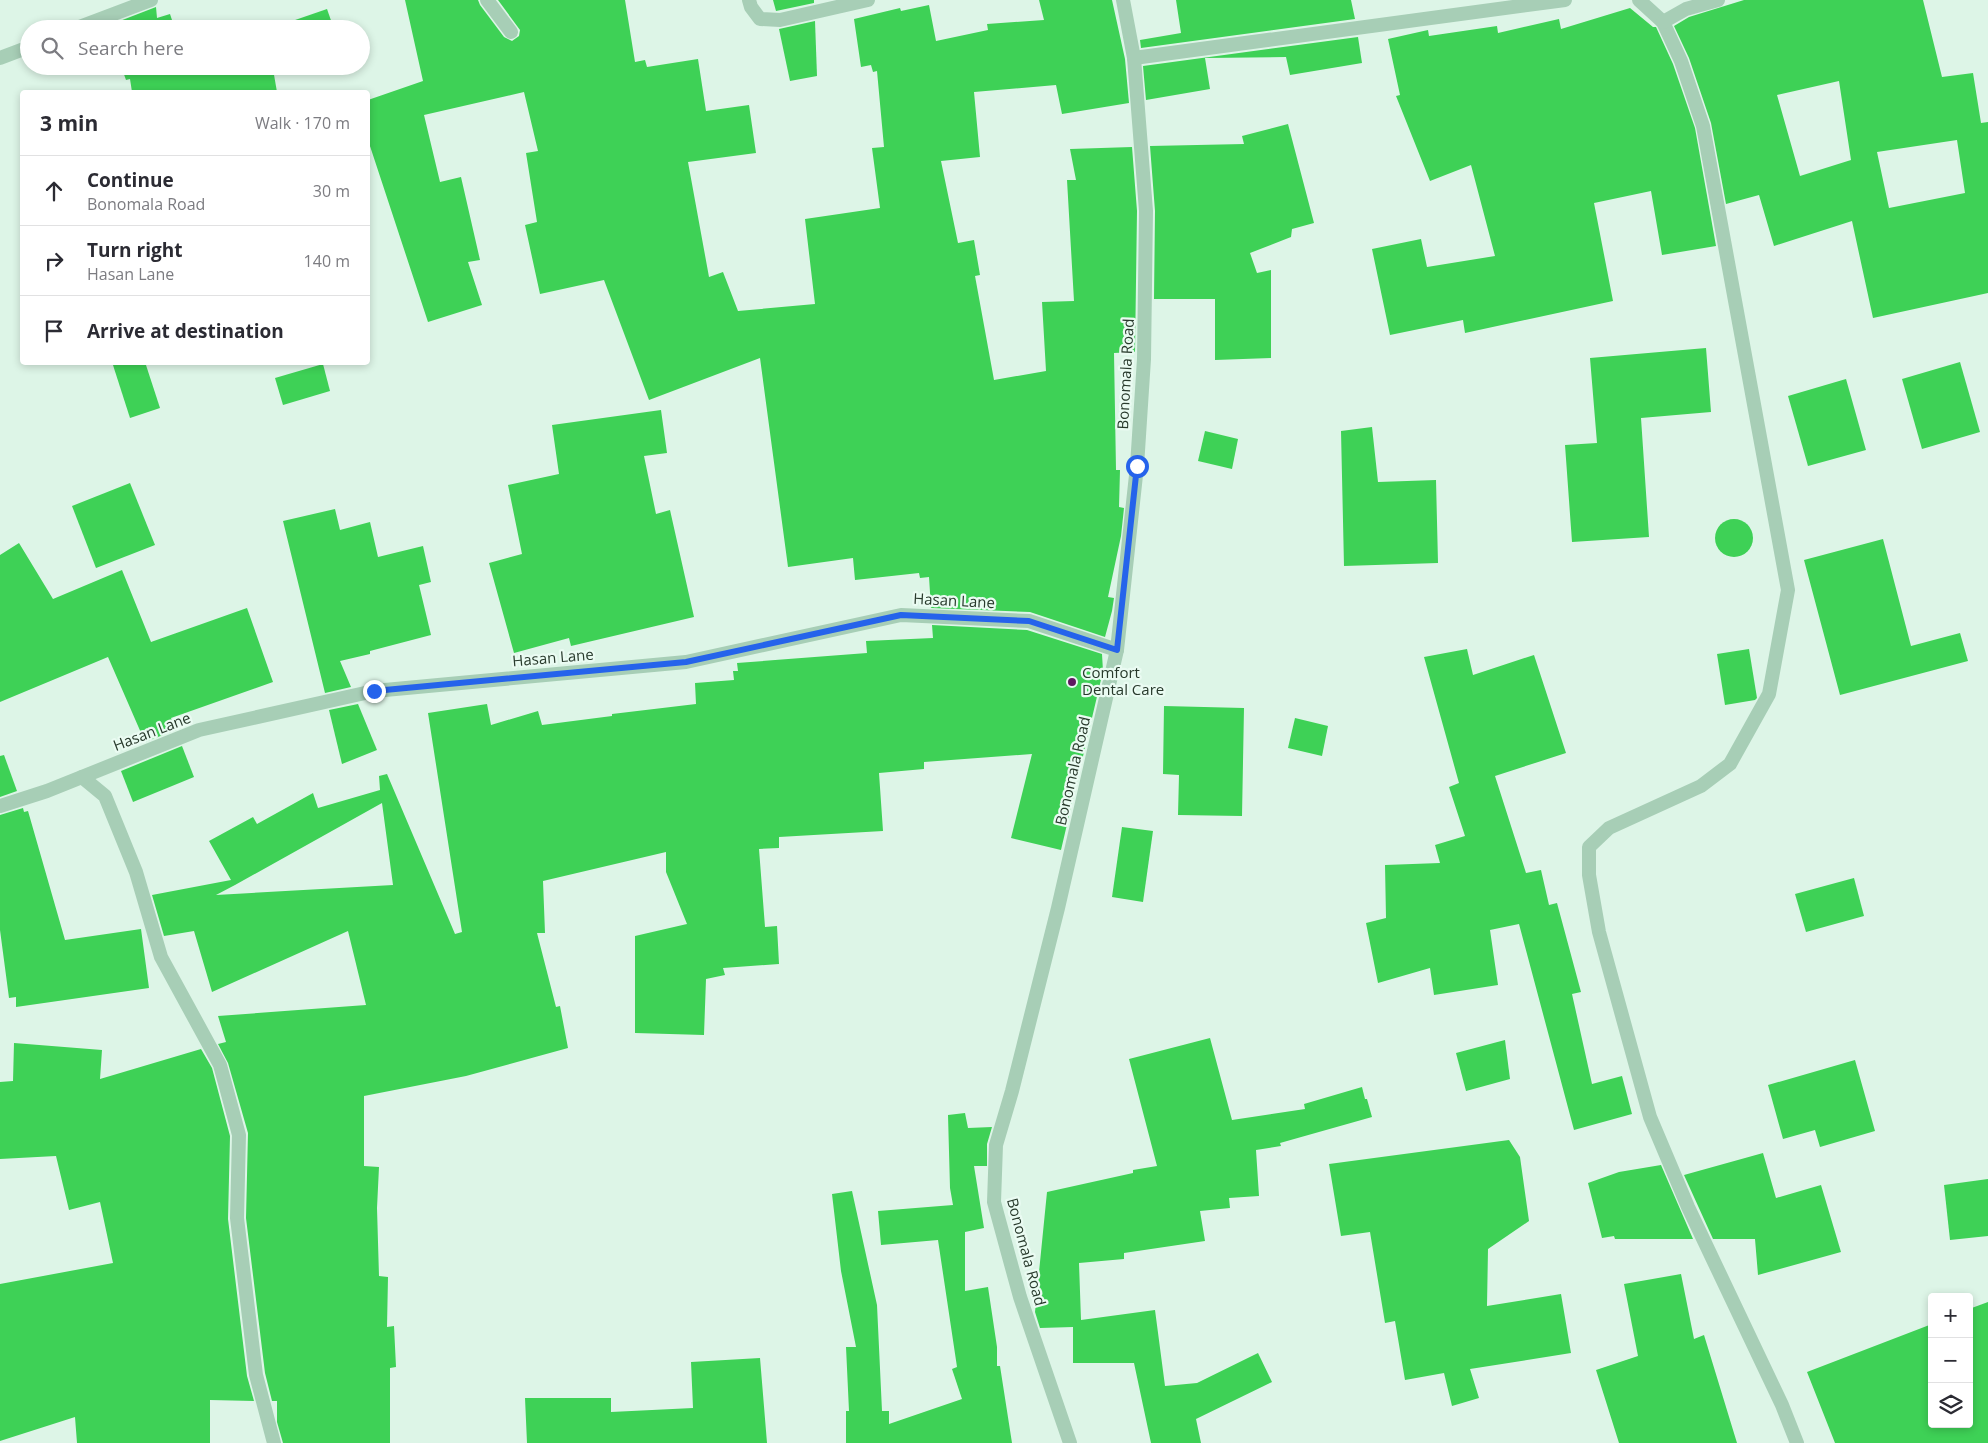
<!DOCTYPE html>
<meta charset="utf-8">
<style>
body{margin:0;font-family:"Open Sans",sans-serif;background:#f7f7f7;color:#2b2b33}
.controls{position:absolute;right:15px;bottom:15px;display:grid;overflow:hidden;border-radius:5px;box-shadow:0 2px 8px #0003}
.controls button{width:45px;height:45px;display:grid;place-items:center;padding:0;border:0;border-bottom:1px solid #e1e1e2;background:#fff;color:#2b2b33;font:25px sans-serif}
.stop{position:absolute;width:15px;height:15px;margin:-11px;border:4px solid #2563eb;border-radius:50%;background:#fff}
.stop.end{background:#2563eb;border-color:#fff;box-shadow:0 1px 5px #0008}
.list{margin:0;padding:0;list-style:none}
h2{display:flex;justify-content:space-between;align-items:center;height:65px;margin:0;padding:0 20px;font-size:21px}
h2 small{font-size:16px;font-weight:400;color:#7c7c81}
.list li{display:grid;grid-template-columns:32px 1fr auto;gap:15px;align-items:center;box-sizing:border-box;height:70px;padding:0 20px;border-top:1px solid #e1e1e2}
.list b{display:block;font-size:19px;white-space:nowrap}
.list p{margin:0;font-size:16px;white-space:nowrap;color:#7c7c81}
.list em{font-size:16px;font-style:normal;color:#7c7c81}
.icon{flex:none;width:28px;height:28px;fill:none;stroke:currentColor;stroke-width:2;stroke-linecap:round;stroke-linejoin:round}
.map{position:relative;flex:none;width:1988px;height:1443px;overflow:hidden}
.search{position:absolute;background:#fff;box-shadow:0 2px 8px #0003;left:20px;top:20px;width:350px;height:55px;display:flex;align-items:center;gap:12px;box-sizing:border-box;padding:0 18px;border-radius:28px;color:#7c7c81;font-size:19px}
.panel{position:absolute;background:#fff;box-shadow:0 2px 8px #0003;left:20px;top:90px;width:350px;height:275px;border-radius:5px}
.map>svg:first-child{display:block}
</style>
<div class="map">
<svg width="1988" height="1443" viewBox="0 0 1988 1443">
<rect width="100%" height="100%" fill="#ddf5e7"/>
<g fill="#3ed156" fill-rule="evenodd">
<path d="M 405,0 L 478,0 L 480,5 L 504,37 L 512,41 L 519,36 L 520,30 L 498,0 L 625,0 L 635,62 L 645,60 L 647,67 L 698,59 L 706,111 L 749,105 L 756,153 L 688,162 L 709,277 L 723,272 L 738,311 L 815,304 L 805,219 L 880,208 L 872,148 L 884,147 L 877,71 L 873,72 L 871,65 L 861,67 L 854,19 L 900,8 L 901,11 L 929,5 L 936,41 L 988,30 L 987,24 L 1044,20 L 1039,0 L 1112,0 L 1125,59 L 1129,103 L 1062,114 L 1056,85 L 974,92 L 980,157 L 941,161 L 958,243 L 974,240 L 980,275 L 975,276 L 994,380 L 1046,371 L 1042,302 L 1074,301 L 1067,180 L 1076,180 L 1070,149 L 1132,147 L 1137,211 L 1135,352 L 1114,353 L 1116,470 L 1120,470 L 1119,507 L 1124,508 L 1121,536 L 1108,597 L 1114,598 L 1112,611 L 1105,637 L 1030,612 L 931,608 L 929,577 L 920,578 L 919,573 L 855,580 L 853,558 L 788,567 L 760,358 L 649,400 L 604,280 L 540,294 L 525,225 L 537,222 L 526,153 L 538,151 L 524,92 L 424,115 L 440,182 L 461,177 L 480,260 L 468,262 L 482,305 L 428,322 L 368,140 L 368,100 L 423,81 Z"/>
<path d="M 773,0 L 814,0 L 814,3 L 776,11 Z"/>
<path d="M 1176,0 L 1351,0 L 1355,19 L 1141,48 L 1140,40 L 1181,33 Z"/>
<path d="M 1744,0 L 1923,0 L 1942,77 L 1973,73 L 1981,123 L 1988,122 L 1988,293 L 1873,318 L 1852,221 L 1774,246 L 1759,195 L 1726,204 L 1711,123 L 1689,58 L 1674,26 L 1689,17 ZM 1839,81 L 1851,160 L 1800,176 L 1777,95 ZM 1957,140 L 1965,193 L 1889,208 L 1877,152 Z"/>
<path d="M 156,7 L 157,18 L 170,14 L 175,29 L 112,29 L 112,24 Z"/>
<path d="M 1630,8 L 1653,27 L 1656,27 L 1673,64 L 1695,128 L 1716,246 L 1662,255 L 1651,191 L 1594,203 L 1613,301 L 1465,333 L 1463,320 L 1390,335 L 1372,249 L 1421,239 L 1427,267 L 1495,256 L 1471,165 L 1430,181 L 1396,96 L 1400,95 L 1388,39 L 1428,30 L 1429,36 L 1497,26 L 1498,33 L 1559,19 L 1561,29 Z"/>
<path d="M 327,9 L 334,29 L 269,29 Z"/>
<path d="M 815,21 L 817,76 L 790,81 L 779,29 Z"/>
<path d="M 1358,37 L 1362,63 L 1290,75 L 1286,57 L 1205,58 L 1210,89 L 1146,100 L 1143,66 Z"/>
<path d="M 121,66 L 282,66 L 273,69 L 277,92 L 132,92 L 130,79 L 126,80 Z"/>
<path d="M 1288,124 L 1314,223 L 1292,229 L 1291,237 L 1250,253 L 1257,273 L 1271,270 L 1271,358 L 1215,360 L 1215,299 L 1154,299 L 1155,211 L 1150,146 L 1244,144 L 1242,136 Z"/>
<path d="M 1706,348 L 1711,412 L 1641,418 L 1649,537 L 1572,542 L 1565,445 L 1597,443 L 1590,358 Z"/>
<path d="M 112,362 L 145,362 L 160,408 L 130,418 Z"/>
<path d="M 1960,362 L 1980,432 L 1922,449 L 1902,379 Z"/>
<path d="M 323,364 L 330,391 L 283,405 L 275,378 Z"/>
<path d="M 1846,379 L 1866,450 L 1808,466 L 1788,396 Z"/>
<path d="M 661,410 L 667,453 L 644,456 L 656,514 L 670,510 L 694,617 L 571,646 L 569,638 L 514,653 L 489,563 L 522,554 L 508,485 L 559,474 L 552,425 Z"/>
<path d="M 1372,427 L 1378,482 L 1436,480 L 1438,563 L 1344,566 L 1341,431 Z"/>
<path d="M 1205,431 L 1238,439 L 1232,469 L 1198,461 Z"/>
<path d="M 130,483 L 155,545 L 96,568 L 72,506 Z"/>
<path d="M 335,509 L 340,530 L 370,522 L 378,557 L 423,546 L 431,582 L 419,585 L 431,635 L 370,651 L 370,654 L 340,661 L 351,687 L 325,693 L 283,521 Z"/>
<circle cx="1734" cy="538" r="19"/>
<path d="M 1883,539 L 1911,646 L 1960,633 L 1968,661 L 1840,695 L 1804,560 Z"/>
<path d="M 19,543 L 53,599 L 122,570 L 151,642 L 247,608 L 273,682 L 171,718 L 176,730 L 145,742 L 108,657 L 0,702 L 0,555 Z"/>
<path d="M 932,625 L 1027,630 L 1102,654 L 1103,671 L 1061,850 L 1011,838 L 1032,754 L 924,762 L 924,769 L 879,773 L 883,831 L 779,837 L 779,848 L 759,849 L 765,927 L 777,926 L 779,964 L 723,968 L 725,975 L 706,979 L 704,1035 L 635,1033 L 635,936 L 687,924 L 666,872 L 666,852 L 543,881 L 545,933 L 537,933 L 556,1007 L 560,1006 L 568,1048 L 466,1076 L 364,1096 L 364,1166 L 379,1167 L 377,1208 L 379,1276 L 388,1277 L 387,1327 L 394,1326 L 396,1367 L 390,1368 L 390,1443 L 283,1443 L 277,1422 L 277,1401 L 272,1401 L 265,1373 L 246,1218 L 248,1133 L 228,1063 L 218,1044 L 226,1042 L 218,1016 L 366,1005 L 348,931 L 212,992 L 194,931 L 164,936 L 152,895 L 231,880 L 209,841 L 253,817 L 257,824 L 313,793 L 318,808 L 380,790 L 379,776 L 387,774 L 455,934 L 462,932 L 428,713 L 487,704 L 491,725 L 538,711 L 542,725 L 612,716 L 612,714 L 696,704 L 695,683 L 734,680 L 733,671 L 738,671 L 737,663 L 867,653 L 866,641 L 933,638 ZM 382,803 L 393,885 L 216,895 L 235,885 Z"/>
<path d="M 1467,649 L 1473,675 L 1534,655 L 1566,753 L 1495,776 L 1526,873 L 1541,870 L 1549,905 L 1557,903 L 1581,992 L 1572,994 L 1592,1084 L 1622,1076 L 1632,1114 L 1574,1130 L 1519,924 L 1490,930 L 1498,985 L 1434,995 L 1430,968 L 1378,983 L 1366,923 L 1386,918 L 1385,865 L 1440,863 L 1435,845 L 1465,836 L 1449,787 L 1459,783 L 1424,657 Z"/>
<path d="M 1749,649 L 1757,698 L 1755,700 L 1725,705 L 1717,654 Z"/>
<path d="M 358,704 L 377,750 L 342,764 L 329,710 Z"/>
<path d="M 1164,706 L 1244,708 L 1242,816 L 1178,815 L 1179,775 L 1163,774 Z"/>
<path d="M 1295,718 L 1328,726 L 1322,756 L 1288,748 Z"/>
<path d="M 182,746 L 194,777 L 133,802 L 121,771 Z"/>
<path d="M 4,755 L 17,791 L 0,797 L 0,756 Z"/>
<path d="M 23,808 L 24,812 L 28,811 L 65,940 L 141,929 L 149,988 L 16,1007 L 16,997 L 9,998 L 0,930 L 0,815 Z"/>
<path d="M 1122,827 L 1153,831 L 1143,902 L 1112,897 Z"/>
<path d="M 1854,878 L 1864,916 L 1806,932 L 1795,894 Z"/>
<path d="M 1210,1038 L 1232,1120 L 1305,1109 L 1304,1104 L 1362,1087 L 1365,1099 L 1367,1099 L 1372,1117 L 1280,1143 L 1281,1146 L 1256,1150 L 1259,1196 L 1229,1198 L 1230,1208 L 1200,1211 L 1205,1241 L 1124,1253 L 1124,1259 L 1079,1263 L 1081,1320 L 1155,1310 L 1165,1386 L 1197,1383 L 1258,1353 L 1272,1382 L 1196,1419 L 1201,1443 L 1151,1443 L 1134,1363 L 1073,1363 L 1073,1327 L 1040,1328 L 1035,1312 L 1047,1192 L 1133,1173 L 1133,1170 L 1157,1166 L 1129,1059 Z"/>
<path d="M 1505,1040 L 1510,1079 L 1466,1091 L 1456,1053 Z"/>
<path d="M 14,1043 L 102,1050 L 100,1079 L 201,1049 L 212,1068 L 230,1136 L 228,1219 L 247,1376 L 254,1401 L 210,1400 L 210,1443 L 77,1443 L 75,1417 L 0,1441 L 0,1284 L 113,1263 L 100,1202 L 69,1210 L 56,1156 L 0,1159 L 0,1082 L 13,1081 Z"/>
<path d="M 1855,1060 L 1875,1131 L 1820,1147 L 1815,1130 L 1783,1139 L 1768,1085 Z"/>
<path d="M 965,1113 L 968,1128 L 992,1127 L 987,1144 L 987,1166 L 974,1166 L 984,1228 L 965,1232 L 965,1291 L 988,1287 L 997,1347 L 997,1366 L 1000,1366 L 1012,1443 L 846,1443 L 846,1411 L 849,1411 L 846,1347 L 856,1347 L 841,1271 L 832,1194 L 852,1191 L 877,1305 L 882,1411 L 889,1411 L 889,1424 L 962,1399 L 952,1369 L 957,1367 L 938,1240 L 881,1245 L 878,1211 L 953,1205 L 950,1188 L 948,1115 Z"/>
<path d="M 1509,1140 L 1520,1157 L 1529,1221 L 1488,1249 L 1487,1306 L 1561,1294 L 1571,1353 L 1470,1369 L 1479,1398 L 1452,1406 L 1444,1373 L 1405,1380 L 1395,1321 L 1385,1323 L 1370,1232 L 1341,1236 L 1329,1164 Z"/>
<path d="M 1763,1153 L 1776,1198 L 1821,1185 L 1841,1252 L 1758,1275 L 1755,1239 L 1713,1239 L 1684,1175 Z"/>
<path d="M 1661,1165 L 1693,1239 L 1615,1239 L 1614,1236 L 1602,1238 L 1588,1183 L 1619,1172 Z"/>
<path d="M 1988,1179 L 1988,1236 L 1950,1240 L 1944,1185 Z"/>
<path d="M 1681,1274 L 1694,1339 L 1704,1335 L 1737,1443 L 1619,1443 L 1596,1370 L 1638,1356 L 1624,1284 Z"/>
<path d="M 1988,1302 L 1988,1443 L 1835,1443 L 1807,1372 L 1932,1324 L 1932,1424 L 1969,1424 L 1969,1309 Z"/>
<path d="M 760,1358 L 767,1443 L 527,1443 L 525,1398 L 611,1398 L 611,1412 L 693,1408 L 691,1362 Z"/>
</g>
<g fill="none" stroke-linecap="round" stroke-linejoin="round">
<g stroke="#a7ceb6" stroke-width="14">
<path d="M 487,0 L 511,32"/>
<path d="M 749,0 L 751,7 L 760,19 L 780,20 L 868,0"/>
<path d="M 1639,0 L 1663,22 L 1681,61 L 1703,126 L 1788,590 L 1769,694 L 1730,764 L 1701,786 L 1609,828 L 1589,847 L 1589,875 L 1599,932 L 1650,1117 L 1688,1207 L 1782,1405 L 1797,1443"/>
<path d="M 1663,22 L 1686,9 L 1718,0"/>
<path d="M 74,29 L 151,0"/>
<path d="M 0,58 L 29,47"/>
<path d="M 1134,58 L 1565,0"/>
<path d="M 82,777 L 105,796 L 136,872 L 161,957 L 220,1065 L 239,1135 L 237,1218 L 256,1375 L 274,1443"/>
<path d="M 0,806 L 47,791 L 199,730 L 374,691 L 686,662 L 901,615 L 1029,621 L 1117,650"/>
</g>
<path stroke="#a7ceb6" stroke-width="14" d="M 1070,1443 L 1020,1297 L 994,1202 L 996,1145 L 1012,1091 L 1058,908 L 1117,650 L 1137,466 L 1144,359 L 1146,211 L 1134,58 L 1123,0"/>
</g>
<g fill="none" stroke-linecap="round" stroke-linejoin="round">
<path stroke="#2563eb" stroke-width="6" d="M 374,691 L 686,662 L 901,615 L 1029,621 L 1117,650 L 1137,466"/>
</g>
<circle fill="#5f1960" stroke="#eafbf2" stroke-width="2" cx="1072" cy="682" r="5"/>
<g text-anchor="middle" stroke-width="4.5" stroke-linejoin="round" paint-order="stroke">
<g font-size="15" fill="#283a2c" stroke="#eafbf2">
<text transform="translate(1126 374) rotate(-87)" y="5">Bonomala Road</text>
<text transform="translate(954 601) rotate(3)" y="5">Hasan Lane</text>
<text transform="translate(553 658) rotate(-5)" y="5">Hasan Lane</text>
<text transform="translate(152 732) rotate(-21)" y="5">Hasan Lane</text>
<text transform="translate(1073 771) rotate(-77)" y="5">Bonomala Road</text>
<text transform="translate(1026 1252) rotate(75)" y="5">Bonomala Road</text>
</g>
<g font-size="15" fill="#283a2c" stroke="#eafbf2" text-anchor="start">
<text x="1082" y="678">Comfort<tspan x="1082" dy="17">Dental Care</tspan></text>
</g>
</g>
</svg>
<div class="controls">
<button>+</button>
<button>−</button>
<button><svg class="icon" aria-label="layers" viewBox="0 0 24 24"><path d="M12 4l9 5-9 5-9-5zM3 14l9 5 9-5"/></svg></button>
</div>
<div class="stop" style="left:1137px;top:466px"></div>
<div class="stop end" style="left:374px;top:691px"></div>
<div class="search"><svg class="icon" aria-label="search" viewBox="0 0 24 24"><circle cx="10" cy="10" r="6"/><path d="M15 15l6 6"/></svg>Search here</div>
<section class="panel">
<h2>3 min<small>Walk · 170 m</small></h2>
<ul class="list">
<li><svg class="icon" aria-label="ahead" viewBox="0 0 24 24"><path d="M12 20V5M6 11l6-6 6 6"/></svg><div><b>Continue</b><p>Bonomala Road</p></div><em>30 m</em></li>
<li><svg class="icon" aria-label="right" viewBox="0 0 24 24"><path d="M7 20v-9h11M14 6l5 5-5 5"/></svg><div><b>Turn right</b><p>Hasan Lane</p></div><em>140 m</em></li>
<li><svg class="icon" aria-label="arrive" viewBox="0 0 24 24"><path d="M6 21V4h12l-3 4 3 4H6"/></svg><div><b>Arrive at destination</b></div></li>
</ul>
</section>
</div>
